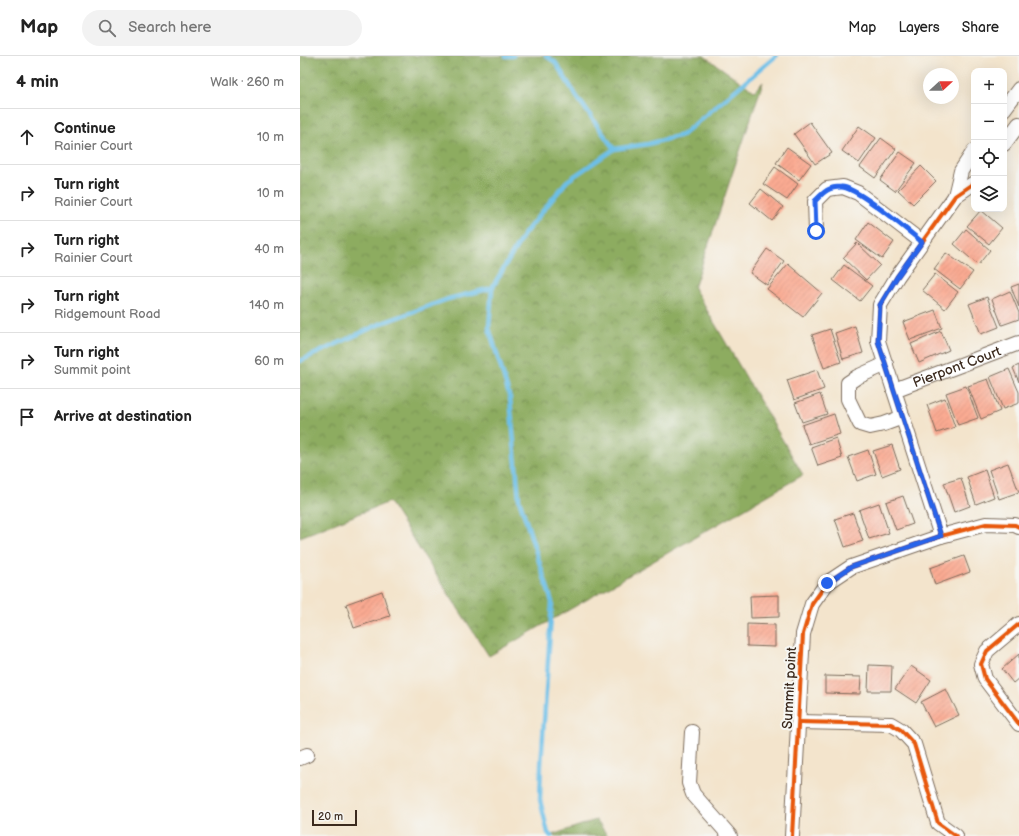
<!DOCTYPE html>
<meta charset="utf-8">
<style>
body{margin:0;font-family:"Balsamiq Sans",sans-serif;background:#f2f2f2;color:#222}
.controls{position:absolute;right:12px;top:12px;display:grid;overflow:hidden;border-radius:8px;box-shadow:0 4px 16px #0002}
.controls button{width:36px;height:36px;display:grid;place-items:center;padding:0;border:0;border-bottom:1px solid #e0e0e0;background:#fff;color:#222;font:20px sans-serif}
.compass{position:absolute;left:623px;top:12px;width:36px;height:36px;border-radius:50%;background:#fff;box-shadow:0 4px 16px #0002;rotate:69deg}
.scale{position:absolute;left:12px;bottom:10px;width:45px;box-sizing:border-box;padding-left:4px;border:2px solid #3b2a1e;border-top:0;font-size:11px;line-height:14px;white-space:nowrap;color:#3b2a1e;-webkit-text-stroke:3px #f6f6f2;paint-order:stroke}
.stop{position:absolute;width:12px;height:12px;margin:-9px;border:3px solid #2563eb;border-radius:50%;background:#fff}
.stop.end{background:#2563eb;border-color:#fff;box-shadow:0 1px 4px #0008}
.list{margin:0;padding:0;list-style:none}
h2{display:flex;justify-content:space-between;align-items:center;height:52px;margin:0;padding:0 16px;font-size:17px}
h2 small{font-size:13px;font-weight:400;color:#767676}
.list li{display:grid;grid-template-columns:26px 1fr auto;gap:12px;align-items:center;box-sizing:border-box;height:56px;padding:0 16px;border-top:1px solid #e0e0e0}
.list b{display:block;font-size:15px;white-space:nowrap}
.list p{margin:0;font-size:13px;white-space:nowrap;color:#767676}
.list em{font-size:13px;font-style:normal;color:#767676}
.icon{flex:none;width:22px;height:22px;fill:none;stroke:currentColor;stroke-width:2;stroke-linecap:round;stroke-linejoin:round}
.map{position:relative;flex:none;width:719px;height:780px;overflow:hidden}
header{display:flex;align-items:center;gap:24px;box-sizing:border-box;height:56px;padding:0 20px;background:#fff;border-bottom:1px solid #e0e0e0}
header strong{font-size:19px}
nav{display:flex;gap:22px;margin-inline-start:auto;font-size:14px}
.search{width:280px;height:36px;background:#f2f2f2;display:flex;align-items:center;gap:10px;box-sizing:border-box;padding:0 14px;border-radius:22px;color:#767676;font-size:15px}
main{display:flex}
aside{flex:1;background:#fff}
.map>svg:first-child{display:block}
</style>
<header>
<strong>Map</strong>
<div class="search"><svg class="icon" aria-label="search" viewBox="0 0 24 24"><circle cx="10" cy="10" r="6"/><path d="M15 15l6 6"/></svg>Search here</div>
<nav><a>Map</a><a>Layers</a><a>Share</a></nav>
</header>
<main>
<aside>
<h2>4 min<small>Walk · 260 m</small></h2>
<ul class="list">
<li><svg class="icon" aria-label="ahead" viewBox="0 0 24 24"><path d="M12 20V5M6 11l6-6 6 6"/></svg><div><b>Continue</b><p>Rainier Court</p></div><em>10 m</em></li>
<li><svg class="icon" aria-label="right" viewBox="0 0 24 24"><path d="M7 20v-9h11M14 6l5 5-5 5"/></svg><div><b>Turn right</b><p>Rainier Court</p></div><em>10 m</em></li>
<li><svg class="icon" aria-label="right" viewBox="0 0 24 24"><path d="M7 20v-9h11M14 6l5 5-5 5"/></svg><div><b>Turn right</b><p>Rainier Court</p></div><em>40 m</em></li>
<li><svg class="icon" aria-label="right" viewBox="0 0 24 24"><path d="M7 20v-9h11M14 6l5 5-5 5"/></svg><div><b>Turn right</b><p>Ridgemount Road</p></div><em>140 m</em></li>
<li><svg class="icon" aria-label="right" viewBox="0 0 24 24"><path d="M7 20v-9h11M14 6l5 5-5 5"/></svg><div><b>Turn right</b><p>Summit point</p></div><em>60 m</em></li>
<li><svg class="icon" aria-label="arrive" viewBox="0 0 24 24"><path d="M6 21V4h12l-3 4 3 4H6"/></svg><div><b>Arrive at destination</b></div></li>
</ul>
</aside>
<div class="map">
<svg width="719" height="780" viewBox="0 0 719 780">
<defs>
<pattern id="forest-crowns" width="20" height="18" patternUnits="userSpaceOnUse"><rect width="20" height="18" fill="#8dac60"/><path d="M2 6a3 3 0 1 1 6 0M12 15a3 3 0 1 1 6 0" fill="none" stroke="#748c4f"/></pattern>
<pattern id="building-hatch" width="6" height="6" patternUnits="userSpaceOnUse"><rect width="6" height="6" fill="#faaa92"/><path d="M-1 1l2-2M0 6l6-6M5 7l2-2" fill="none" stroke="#d7927d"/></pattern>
</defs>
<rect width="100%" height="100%" fill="#f6f6f2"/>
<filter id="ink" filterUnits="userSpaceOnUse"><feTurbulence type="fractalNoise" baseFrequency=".025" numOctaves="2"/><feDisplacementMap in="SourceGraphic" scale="8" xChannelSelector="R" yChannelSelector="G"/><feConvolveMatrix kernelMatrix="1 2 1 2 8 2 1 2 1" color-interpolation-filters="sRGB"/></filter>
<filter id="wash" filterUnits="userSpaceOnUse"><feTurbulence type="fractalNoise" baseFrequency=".012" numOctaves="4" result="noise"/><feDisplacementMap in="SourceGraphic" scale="16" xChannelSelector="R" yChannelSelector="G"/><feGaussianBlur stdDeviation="0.9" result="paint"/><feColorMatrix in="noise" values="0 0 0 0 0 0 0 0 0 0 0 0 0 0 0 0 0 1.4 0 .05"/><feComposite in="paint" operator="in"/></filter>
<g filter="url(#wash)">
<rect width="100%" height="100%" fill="#f3e4cc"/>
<g fill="url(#forest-crowns)" stroke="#646b3f">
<path d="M 0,0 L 404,0 L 454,35 L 463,26 L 394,232 L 503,419 L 189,600 L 89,446 L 0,481 Z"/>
<path d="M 296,764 L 308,780 L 249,780 Z"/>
</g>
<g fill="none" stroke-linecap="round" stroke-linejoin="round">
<g stroke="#6cbfe8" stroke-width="4.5">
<path d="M 206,0 L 213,0"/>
<path d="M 246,0 L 255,6 L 277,41 L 314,93"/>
<path d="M 0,305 L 82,267 L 148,243 L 192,232"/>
<path d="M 251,780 L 248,777 L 240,744 L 241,710 L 252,546 L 219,443 L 210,342 L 189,272 L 192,232 L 224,178 L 267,125 L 314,93 L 348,88 L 382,79 L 476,0"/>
</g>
</g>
<g id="blocks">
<g fill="url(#building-hatch)">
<path d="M 510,66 L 532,97 L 515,108 L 494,78 Z"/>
<path d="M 559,70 L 576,82 L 559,107 L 542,95 Z"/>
<path d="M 581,82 L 596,93 L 575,122 L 560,111 Z"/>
<path d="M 487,91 L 511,108 L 499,124 L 476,107 Z"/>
<path d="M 600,96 L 616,107 L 595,135 L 580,124 Z"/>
<path d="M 621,110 L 636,125 L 613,148 L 598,134 Z"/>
<path d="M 475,111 L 498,128 L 487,144 L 463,128 Z"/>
<path d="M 461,133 L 483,151 L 472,165 L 450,147 Z"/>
<path d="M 681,154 L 702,172 L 689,188 L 667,170 Z"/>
<path d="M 568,166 L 594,186 L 582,203 L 556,184 Z"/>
<path d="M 666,173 L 690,194 L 678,209 L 654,188 Z"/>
<path d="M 557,187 L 580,209 L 566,224 L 543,202 Z"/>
<path d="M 467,193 L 484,205 L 467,229 L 450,217 Z"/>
<path d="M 646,197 L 673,216 L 660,233 L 634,213 Z"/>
<path d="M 488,208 L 522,237 L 503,261 L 467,233 Z"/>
<path d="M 544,209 L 572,230 L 560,245 L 533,224 Z"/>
<path d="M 635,218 L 658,236 L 645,253 L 622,234 Z"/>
<path d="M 719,228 L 719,251 L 711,231 Z"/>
<path d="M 710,235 L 719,257 L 719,263 L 702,269 L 692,243 Z"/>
<path d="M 687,241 L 699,271 L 681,278 L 669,248 Z"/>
<path d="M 635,254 L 642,272 L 610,284 L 603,266 Z"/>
<path d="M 555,270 L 563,297 L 543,303 L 535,277 Z"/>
<path d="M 530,273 L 541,306 L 524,312 L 512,279 Z"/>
<path d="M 641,275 L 649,294 L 619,307 L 611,288 Z"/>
<path d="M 719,309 L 719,326 L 713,312 Z"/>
<path d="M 709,313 L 719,336 L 719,347 L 703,353 L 690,321 Z"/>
<path d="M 517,314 L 524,333 L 494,344 L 487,324 Z"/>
<path d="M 688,323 L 700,355 L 681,363 L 668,330 Z"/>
<path d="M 666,330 L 678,362 L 658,369 L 646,337 Z"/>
<path d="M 520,338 L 527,358 L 502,366 L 495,347 Z"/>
<path d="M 645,342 L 655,371 L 637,377 L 627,349 Z"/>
<path d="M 534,358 L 540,378 L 509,388 L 502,369 Z"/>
<path d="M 536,382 L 542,402 L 518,410 L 511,391 Z"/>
<path d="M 592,389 L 600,413 L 582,420 L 573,395 Z"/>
<path d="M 568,394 L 576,418 L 557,425 L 548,401 Z"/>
<path d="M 708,407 L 719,436 L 699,443 L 689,414 Z"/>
<path d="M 685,414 L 694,441 L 676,448 L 667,421 Z"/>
<path d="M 661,422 L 670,450 L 654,456 L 644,427 Z"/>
<path d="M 603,440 L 613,468 L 596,474 L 586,446 Z"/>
<path d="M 579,447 L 589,477 L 569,483 L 559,454 Z"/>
<path d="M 553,457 L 563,485 L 545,491 L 535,463 Z"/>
<path d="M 664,500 L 670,516 L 635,529 L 630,512 Z"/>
<path d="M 82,535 L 90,560 L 54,572 L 46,548 Z"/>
<path d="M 479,539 L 479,561 L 451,562 L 450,540 Z"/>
<path d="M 447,568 L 475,569 L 475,591 L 447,590 Z"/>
<path d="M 719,598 L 719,622 L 713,627 L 702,613 Z"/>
<path d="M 569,609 L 592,610 L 591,635 L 568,635 Z"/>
<path d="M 611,610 L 631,624 L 616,647 L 595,633 Z"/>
<path d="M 525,620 L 561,621 L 560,638 L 525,637 Z"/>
<path d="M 646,633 L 659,659 L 634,671 L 621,646 Z"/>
</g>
</g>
</g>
<g filter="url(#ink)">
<use href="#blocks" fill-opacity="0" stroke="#7b6b5b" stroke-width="1"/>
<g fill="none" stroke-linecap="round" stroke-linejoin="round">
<g stroke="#7b6b5b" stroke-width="16">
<g id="minor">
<path d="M 704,53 L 719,33"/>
<path d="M 704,88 L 719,68"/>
<path d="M 655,140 L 661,115 L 674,95"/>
<path d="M 516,175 L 515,145 L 527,133 L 543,131 L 558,137 L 622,186"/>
<path d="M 586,308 L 557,321 L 548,327 L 548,343 L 560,368 L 570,371 L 584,368 L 603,361"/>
<path id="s1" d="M 594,334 L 719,287"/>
<path d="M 641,480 L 578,285 L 580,249 L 597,221 L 655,140 L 674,127"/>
<path d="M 719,568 L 687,595 L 681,608 L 685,623 L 719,668"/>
<path d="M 499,666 L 591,668 L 601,674 L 614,688 L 638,767 L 656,780"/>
<path d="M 392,676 L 389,727 L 393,738 L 430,780"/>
<path d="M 0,702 L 7,699"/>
<path d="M 492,780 L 503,578 L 512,548 L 527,527 L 551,511 L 641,480 L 686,468 L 715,469 L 719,471"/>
</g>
</g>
<use href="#minor" stroke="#fff" stroke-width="14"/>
<g stroke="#f6f6f2" stroke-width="6">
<g id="cycleway">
<path d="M 641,480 L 578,285 L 580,249 L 597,221 L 655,140 L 674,127"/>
<path d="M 719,568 L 687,595 L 681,608 L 685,623 L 719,668"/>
<path d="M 499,666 L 591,668 L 601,674 L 614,688 L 638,767 L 656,780"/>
<path d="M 492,780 L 503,578 L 512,548 L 527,527 L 551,511 L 641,480 L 686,468 L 715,469 L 719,471"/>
</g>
</g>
<use href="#cycleway" stroke="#e8590c" stroke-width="4"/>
</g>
</g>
<g fill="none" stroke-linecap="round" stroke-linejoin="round" filter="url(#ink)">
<path stroke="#2563eb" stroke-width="5" d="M 516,175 L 515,145 C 524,136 528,131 541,131 C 556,130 608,175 622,186 L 597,221 L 580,249 L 578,285 L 641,480 L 551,511 L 527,527"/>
</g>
<g text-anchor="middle" stroke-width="4" stroke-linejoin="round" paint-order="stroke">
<g font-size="14" fill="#3b2a1e" stroke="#f6f6f2">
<text dy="5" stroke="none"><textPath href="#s1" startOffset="67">Pierpont Court</textPath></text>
<text transform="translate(489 632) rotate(-87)" y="5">Summit point</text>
</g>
</g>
</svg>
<div class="controls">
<button>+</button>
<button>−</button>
<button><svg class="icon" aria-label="locate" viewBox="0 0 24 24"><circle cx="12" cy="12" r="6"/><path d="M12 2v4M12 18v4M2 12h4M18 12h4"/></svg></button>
<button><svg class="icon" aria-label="layers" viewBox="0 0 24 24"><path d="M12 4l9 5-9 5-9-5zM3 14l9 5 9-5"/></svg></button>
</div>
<svg class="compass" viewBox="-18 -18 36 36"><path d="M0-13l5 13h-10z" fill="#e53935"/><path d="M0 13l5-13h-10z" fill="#767676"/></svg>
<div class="scale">20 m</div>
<div class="stop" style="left:516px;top:175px"></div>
<div class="stop end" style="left:527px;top:527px"></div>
</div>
</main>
